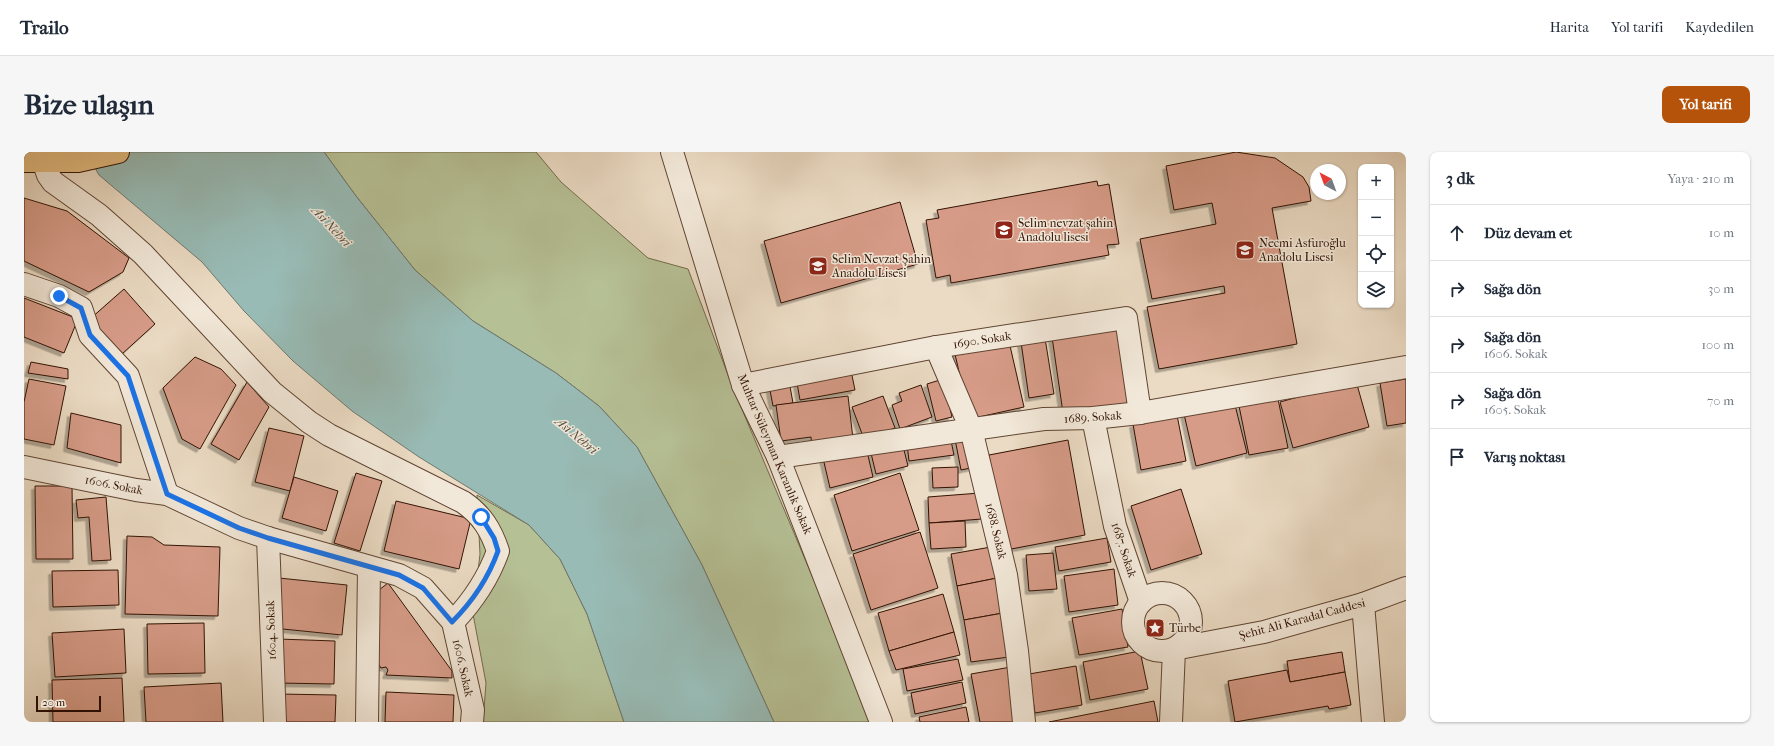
<!DOCTYPE html>
<html lang="tr">
<meta charset="utf-8">
<style>
body{margin:0;font-family:"IM FELL French Canon",serif;background:#f6f6f7;color:#1f2937}
.controls{position:absolute;right:12px;top:12px;display:grid;overflow:hidden;border-radius:8px;box-shadow:0 1px 3px #0004}
.controls button{width:36px;height:36px;display:grid;place-items:center;padding:0;border:0;border-bottom:1px solid #e0e1e3;background:#fff;color:#1f2937;font:20px sans-serif}
.compass{position:absolute;left:1286px;top:12px;width:36px;height:36px;border-radius:50%;background:#fff;box-shadow:0 1px 3px #0004;rotate:319deg}
.scale{position:absolute;left:12px;bottom:10px;width:65px;box-sizing:border-box;padding-left:4px;border:2px solid #321303;border-top:0;font-size:11px;line-height:14px;white-space:nowrap;color:#321303;-webkit-text-stroke:3px #f2e8d9;paint-order:stroke}
.stop{position:absolute;width:12px;height:12px;margin:-9px;border:3px solid #1a73e8;border-radius:50%;background:#fff}
.stop.end{background:#1a73e8;border-color:#fff;box-shadow:0 1px 4px #0008}
.list{margin:0;padding:0;list-style:none}
h2{display:flex;justify-content:space-between;align-items:center;height:52px;margin:0;padding:0 16px;font-size:17px}
h2 small{font-size:13px;font-weight:400;color:#747a83}
.list li{display:grid;grid-template-columns:26px 1fr auto;gap:12px;align-items:center;box-sizing:border-box;height:56px;padding:0 16px;border-top:1px solid #e0e1e3}
.list b{display:block;font-size:15px;white-space:nowrap}
.list p{margin:0;font-size:13px;white-space:nowrap;color:#747a83}
.list em{font-size:13px;font-style:normal;color:#747a83}
.icon{flex:none;width:22px;height:22px;fill:none;stroke:currentColor;stroke-width:2;stroke-linecap:round;stroke-linejoin:round}
.map{position:relative;flex:none;width:1382px;height:570px;overflow:hidden;border-radius:8px}
header{display:flex;align-items:center;gap:24px;box-sizing:border-box;height:56px;padding:0 20px;background:#fff;border-bottom:1px solid #e0e1e3}
header strong{font-size:19px}
nav{display:flex;gap:22px;margin-inline-start:auto;font-size:14px}
.intro{display:flex;align-items:center;justify-content:space-between;box-sizing:border-box;height:96px;padding:0 24px}
h1{margin:0;font-size:28px}
.button{padding:10px 18px;border-radius:8px;background:#b45309;color:#fff;font-size:14px;font-weight:700}
main{display:flex;gap:24px;padding:0 24px}
aside{flex:1;background:#fff;border-radius:8px;box-shadow:0 1px 3px #0004}
.map>svg:first-child{display:block}
</style>
<header>
<strong>Trailo</strong>
<nav><a>Harita</a><a>Yol tarifi</a><a>Kaydedilen</a></nav>
</header>
<div class="intro"><h1>Bize ulaşın</h1><a class="button">Yol tarifi</a></div>
<main>
<div class="map">
<svg width="1382" height="570" viewBox="0 0 1382 570">
<defs>
<filter id="shadow"><feDropShadow dx="-3.5" dy="3.5" stdDeviation="0" flood-color="#0004"/></filter>
</defs>
<rect width="100%" height="100%" fill="#ebdbc4"/>
<filter id="stains"><feTurbulence type="fractalNoise" baseFrequency=".005" numOctaves="4"/><feColorMatrix values="0 0 0 0 .2 0 0 0 0 .09 0 0 0 0 .02 0 0 0 .5 -.17"/></filter>
<radialGradient id="worn" r=".72"><stop offset=".6" stop-color="#630" stop-opacity="0"/><stop offset="1" stop-color="#630" stop-opacity=".3"/></radialGradient>
<g fill="#b6c095" stroke="#746a4c">
<path d="M 300,0 L 512,0 L 537,30 L 624,106 L 664,117 L 709,236 L 831,526 L 846,570 L 750,570 L 678,413 L 613,295 L 575,254 L 532,221 L 449,169 L 391,118 L 332,44 Z"/>
<path d="M 453,343 L 505,373 L 536,407 L 563,462 L 600,570 L 459,570 L 462,531 L 449,462 L 456,402 Z"/>
</g>
<path fill="#98bbb5" stroke="#6f786e" d="M 62,0 L 300,0 L 332,44 L 391,118 L 449,169 L 532,221 L 575,254 L 613,295 L 678,413 L 750,570 L 600,570 L 563,462 L 536,407 L 505,373 L 395,305 L 328,259 L 269,209 L 220,159 L 178,110 L 75,23 Z"/>
<g fill="#d79c88" stroke="#321303" filter="url(#shadow)">
<path d="M 1212,0 L 1251,6 L 1279,25 L 1285,35 L 1287,49 L 1248,56 L 1273,192 L 1135,217 L 1123,155 L 1201,141 L 1200,134 L 1128,147 L 1116,87 L 1192,72 L 1188,51 L 1150,58 L 1142,14 Z"/>
<path d="M 1073,29 L 1074,34 L 1085,32 L 1095,92 L 1083,93 L 1085,103 L 927,131 L 926,123 L 912,126 L 902,68 L 915,66 L 913,58 Z"/>
<path d="M 0,46 L 43,59 L 105,106 L 99,120 L 65,140 L 0,109 Z"/>
<path d="M 876,50 L 894,112 L 757,151 L 740,89 Z"/>
<path d="M 100,137 L 131,172 L 98,202 L 66,167 Z"/>
<path d="M 0,146 L 54,167 L 40,201 L 0,185 Z"/>
<path d="M 1094,176 L 1104,251 L 1039,261 L 1028,185 Z"/>
<path d="M 984,185 L 1000,255 L 946,267 L 930,198 Z"/>
<path d="M 1021,186 L 1030,242 L 1005,246 L 997,190 Z"/>
<path d="M 171,205 L 197,217 L 212,233 L 176,297 L 158,287 L 139,236 Z"/>
<path d="M 7,210 L 44,217 L 44,227 L 4,221 Z"/>
<path d="M 826,214 L 831,238 L 776,248 L 772,225 Z"/>
<path d="M 5,227 L 42,234 L 30,293 L 0,287 L 0,250 Z"/>
<path d="M 919,227 L 928,265 L 912,269 L 903,232 Z"/>
<path d="M 1382,227 L 1382,271 L 1363,274 L 1356,231 Z"/>
<path d="M 765,229 L 769,251 L 749,254 L 745,233 Z"/>
<path d="M 1332,229 L 1345,275 L 1269,296 L 1256,250 Z"/>
<path d="M 223,230 L 245,255 L 215,308 L 187,292 Z"/>
<path d="M 897,233 L 908,265 L 876,277 L 868,253 L 878,249 L 875,241 Z"/>
<path d="M 824,244 L 829,287 L 788,297 L 787,285 L 757,289 L 752,253 Z"/>
<path d="M 859,244 L 871,276 L 840,287 L 828,255 Z"/>
<path d="M 1254,247 L 1264,296 L 1225,303 L 1215,254 Z"/>
<path d="M 1210,249 L 1223,301 L 1172,314 L 1160,262 Z"/>
<path d="M 47,261 L 97,273 L 97,311 L 43,296 Z"/>
<path d="M 1153,263 L 1162,309 L 1117,318 L 1109,272 Z"/>
<path d="M 245,276 L 280,284 L 266,339 L 231,330 Z"/>
<path d="M 926,284 L 930,303 L 885,309 L 883,292 Z"/>
<path d="M 944,284 L 951,315 L 937,318 L 931,287 Z"/>
<path d="M 1044,288 L 1061,383 L 982,398 L 965,303 Z"/>
<path d="M 878,290 L 884,314 L 852,322 L 846,297 Z"/>
<path d="M 842,295 L 849,325 L 806,336 L 799,306 Z"/>
<path d="M 934,315 L 934,335 L 909,336 L 908,316 Z"/>
<path d="M 332,321 L 358,329 L 336,399 L 310,391 Z"/>
<path d="M 876,321 L 895,378 L 828,399 L 810,343 Z"/>
<path d="M 270,325 L 314,339 L 302,379 L 258,366 Z"/>
<path d="M 11,334 L 48,334 L 49,407 L 12,407 Z"/>
<path d="M 1157,337 L 1178,402 L 1127,418 L 1107,354 Z"/>
<path d="M 956,341 L 958,367 L 905,371 L 904,345 Z"/>
<path d="M 82,345 L 87,408 L 68,409 L 65,365 L 54,366 L 52,348 Z"/>
<path d="M 372,349 L 447,367 L 435,417 L 360,399 Z"/>
<path d="M 941,369 L 942,395 L 907,397 L 905,371 Z"/>
<path d="M 896,380 L 914,436 L 847,458 L 829,402 Z"/>
<path d="M 103,384 L 128,385 L 140,393 L 196,395 L 194,464 L 101,462 Z"/>
<path d="M 1083,386 L 1087,410 L 1035,419 L 1031,395 Z"/>
<path d="M 967,395 L 973,426 L 933,434 L 927,402 Z"/>
<path d="M 1029,401 L 1033,437 L 1005,439 L 1002,403 Z"/>
<path d="M 1090,417 L 1094,453 L 1045,460 L 1040,424 Z"/>
<path d="M 94,418 L 95,453 L 29,455 L 28,419 Z"/>
<path d="M 255,426 L 323,433 L 318,483 L 249,476 Z"/>
<path d="M 973,426 L 979,461 L 940,468 L 933,434 Z"/>
<path d="M 364,431 L 428,519 L 428,526 L 362,523 L 364,518 L 362,515 L 357,516 L 353,510 L 355,438 Z"/>
<path d="M 919,442 L 930,480 L 865,499 L 854,461 Z"/>
<path d="M 1098,457 L 1104,495 L 1055,503 L 1048,466 Z"/>
<path d="M 979,461 L 985,505 L 947,510 L 940,468 Z"/>
<path d="M 180,471 L 181,521 L 124,522 L 123,472 Z"/>
<path d="M 100,477 L 102,521 L 31,525 L 28,481 Z"/>
<path d="M 930,480 L 936,503 L 872,518 L 865,499 Z"/>
<path d="M 254,487 L 311,489 L 310,532 L 253,531 Z"/>
<path d="M 1116,499 L 1124,537 L 1066,548 L 1059,510 Z"/>
<path d="M 1318,500 L 1321,520 L 1266,530 L 1263,509 Z"/>
<path d="M 934,507 L 939,528 L 883,539 L 879,517 Z"/>
<path d="M 1052,514 L 1058,553 L 1011,561 L 1005,522 Z"/>
<path d="M 987,515 L 997,570 L 956,570 L 947,522 Z"/>
<path d="M 1263,518 L 1266,530 L 1321,520 L 1327,553 L 1305,557 L 1304,554 L 1211,570 L 1204,529 Z"/>
<path d="M 98,526 L 100,570 L 29,570 L 28,528 Z"/>
<path d="M 938,530 L 942,551 L 891,562 L 887,541 Z"/>
<path d="M 197,531 L 199,570 L 122,570 L 120,535 Z"/>
<path d="M 362,540 L 430,543 L 429,570 L 361,570 Z"/>
<path d="M 254,542 L 312,543 L 311,570 L 253,570 Z"/>
<path d="M 1130,549 L 1134,570 L 1025,570 Z"/>
<path d="M 942,555 L 945,570 L 896,570 L 895,565 Z"/>
</g>
<g fill="none" stroke-linecap="round" stroke-linejoin="round">
<g stroke="#604533" stroke-width="24">
<g id="street">
<path d="M 648,0 L 719,233 L 754,305 L 857,570"/>
<path d="M 19,9 L 24,23 L 29,30 L 75,63 L 119,102 L 248,240 L 285,270 L 305,283 L 439,350 C 458,363 467,378 474,399 C 464,427 449,449 429,470"/>
<path d="M 0,132 L 35,144 L 57,156 L 66,183 L 104,224 L 143,342"/>
<path d="M 912,195 L 947,277 L 982,423 L 993,499 L 1000,570"/>
<path d="M 719,233 L 912,195 L 1102,166 L 1116,261"/>
<path d="M 1069,266 L 1091,374 L 1117,450"/>
<path d="M 754,305 L 1020,267 L 1069,266 L 1116,261 L 1382,215"/>
<path d="M 0,315 L 112,338 L 143,342 L 215,376 L 244,386 L 375,423 L 399,436 L 429,470 L 449,558 L 448,570"/>
<path d="M 244,386 L 251,570"/>
<circle cx="1138" cy="470" r="29"/>
<path d="M 1339,452 L 1349,570"/>
<path d="M 343,570 L 345,416"/>
<path d="M 1147,570 L 1150,497 L 1240,480 L 1339,452 L 1382,436"/>
</g>
</g>
<g stroke="#321303" stroke-width="24">
<path id="primary" d="M 0,9 L 54,9 L 94,0"/>
</g>
<use href="#street" stroke="#f2e8d9" stroke-width="22"/>
<use href="#primary" stroke="#e6be82" stroke-width="22"/>
</g>
<g fill="none" stroke-linecap="round" stroke-linejoin="round">
<path stroke="#1a73e8" stroke-width="5" d="M 35,144 L 57,156 L 66,183 L 104,224 L 143,342 L 215,376 L 244,386 L 375,423 L 399,436 L 428,470 C 449,449 464,427 474,399 L 470,386 L 457,365"/>
</g>
<defs>
<g id="school-square" transform="scale(1)"><rect x="-9" y="-9" width="18" height="18" rx="4" fill="#8f2418" stroke="#f2e8d9"/><path d="M0-5L7-2L0 1L-7-2ZM-4 1L0 2.5L4 1V4Q0 6-4 4Z" fill="#fff"/></g>
<g id="sight-square" transform="scale(1)"><rect x="-9" y="-9" width="18" height="18" rx="4" fill="#8f2418" stroke="#f2e8d9"/><path d="M0-6L1.8-2.2L6-1.7L2.9 1.2L3.7 5.4L0 3.3L-3.7 5.4L-2.9 1.2L-6-1.7L-1.8-2.2Z" fill="#fff"/></g>
</defs>
<g fill-rule="evenodd">
<use href="#school-square" x="980" y="78"/>
<use href="#school-square" x="1221" y="98"/>
<use href="#school-square" x="794" y="114"/>
<use href="#sight-square" x="1131" y="476"/>
</g>
<g text-anchor="middle" stroke-width="3" stroke-linejoin="round" paint-order="stroke">
<g font-size="12" fill="#321303" stroke="#f2e8d9" text-anchor="start">
<text x="994" y="75">Selim nevzat şahin<tspan x="994" dy="14">Anadolu lisesi</tspan></text>
<text x="1235" y="95">Necmi Asfuroğlu<tspan x="1235" dy="14">Anadolu Lisesi</tspan></text>
<text x="808" y="111">Selim Nevzat Şahin<tspan x="808" dy="14">Anadolu Lisesi</tspan></text>
<text x="1145" y="480">Türbe</text>
</g>
<g font-size="12" fill="#321303" stroke="#f2e8d9">
<text transform="translate(958 188) rotate(-9)" y="4">1690. Sokak</text>
<text transform="translate(1069 265) rotate(-4)" y="4">1689. Sokak</text>
<text transform="translate(751 302) rotate(67)" y="4">Muhtar Süleyman Karanlık Sokak</text>
<text transform="translate(90 333) rotate(11)" y="4">1606. Sokak</text>
<text transform="translate(972 379) rotate(76)" y="4">1688. Sokak</text>
<text transform="translate(1100 398) rotate(72)" y="4">1687. Sokak</text>
<text transform="translate(1278 467) rotate(-15)" y="4">Şehit Ali Karadal Caddesi</text>
<text transform="translate(247 478) rotate(-92)" y="4">1604. Sokak</text>
<text transform="translate(439 516) rotate(77)" y="4">1606. Sokak</text>
</g>
<g font-size="13" font-style="italic" fill="#564e41" stroke="#f2e8d9">
<text transform="translate(308 74) rotate(47)" y="5">Asi Nehri</text>
<text transform="translate(553 283) rotate(40)" y="5">Asi Nehri</text>
</g>
</g>
<rect width="100%" height="100%" filter="url(#stains)"/>
<rect width="100%" height="100%" fill="url(#worn)"/>
</svg>
<div class="controls">
<button>+</button>
<button>−</button>
<button><svg class="icon" aria-label="locate" viewBox="0 0 24 24"><circle cx="12" cy="12" r="6"/><path d="M12 2v4M12 18v4M2 12h4M18 12h4"/></svg></button>
<button><svg class="icon" aria-label="layers" viewBox="0 0 24 24"><path d="M12 4l9 5-9 5-9-5zM3 14l9 5 9-5"/></svg></button>
</div>
<svg class="compass" viewBox="-18 -18 36 36"><path d="M0-13l5 13h-10z" fill="#e53935"/><path d="M0 13l5-13h-10z" fill="#747a83"/></svg>
<div class="scale">20 m</div>
<div class="stop" style="left:457px;top:365px"></div>
<div class="stop end" style="left:35px;top:144px"></div>
</div>
<aside>
<h2>3 dk<small>Yaya · 210 m</small></h2>
<ul class="list">
<li><svg class="icon" aria-label="ahead" viewBox="0 0 24 24"><path d="M12 20V5M6 11l6-6 6 6"/></svg><div><b>Düz devam et</b></div><em>10 m</em></li>
<li><svg class="icon" aria-label="right" viewBox="0 0 24 24"><path d="M7 20v-9h11M14 6l5 5-5 5"/></svg><div><b>Sağa dön</b></div><em>30 m</em></li>
<li><svg class="icon" aria-label="right" viewBox="0 0 24 24"><path d="M7 20v-9h11M14 6l5 5-5 5"/></svg><div><b>Sağa dön</b><p>1606. Sokak</p></div><em>100 m</em></li>
<li><svg class="icon" aria-label="right" viewBox="0 0 24 24"><path d="M7 20v-9h11M14 6l5 5-5 5"/></svg><div><b>Sağa dön</b><p>1605. Sokak</p></div><em>70 m</em></li>
<li><svg class="icon" aria-label="arrive" viewBox="0 0 24 24"><path d="M6 21V4h12l-3 4 3 4H6"/></svg><div><b>Varış noktası</b></div></li>
</ul>
</aside>
</main>
